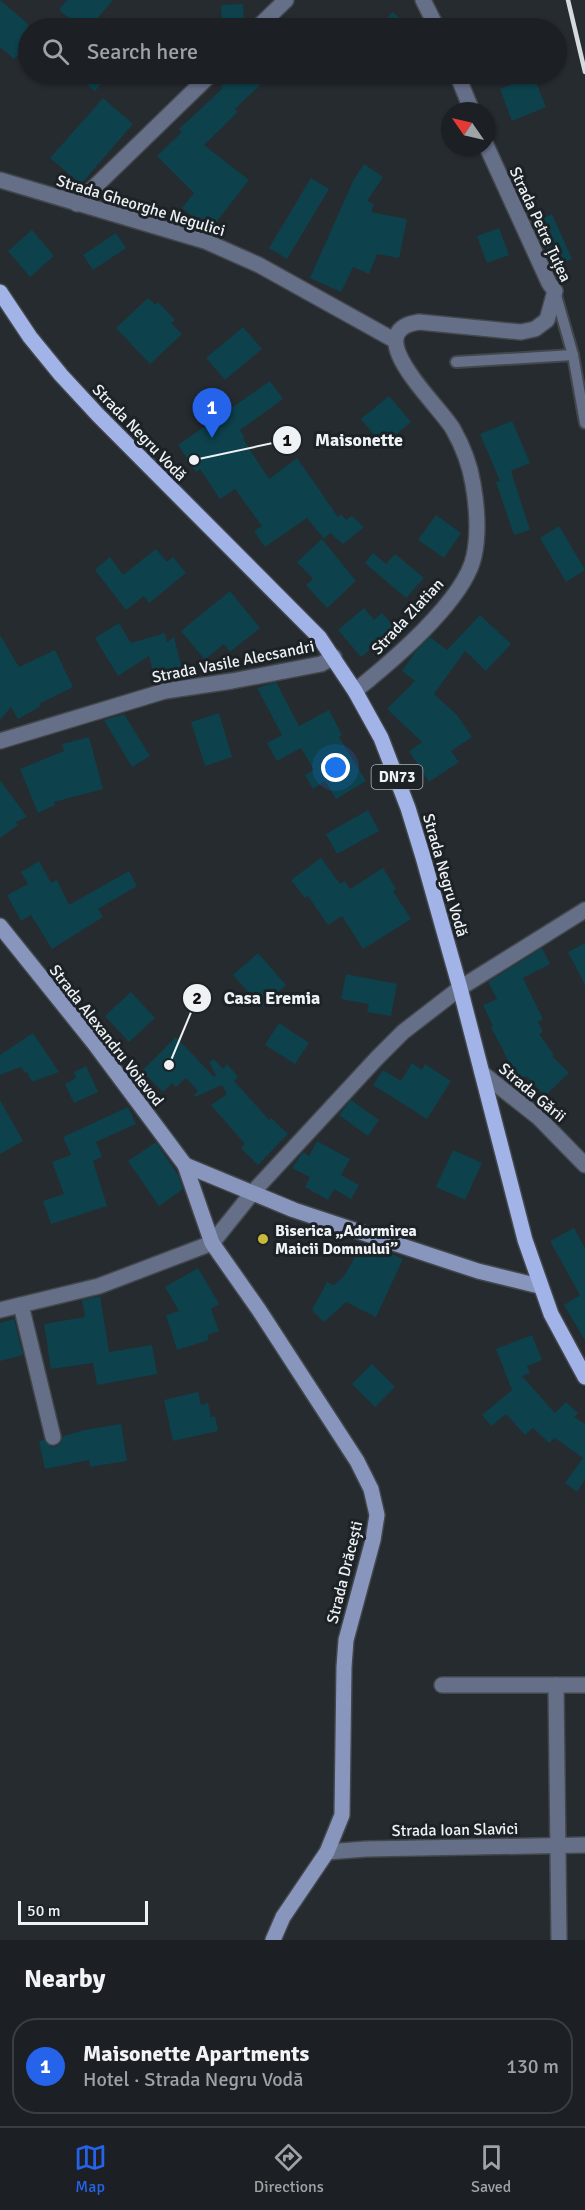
<!DOCTYPE html>
<meta charset="utf-8">
<style>
body{margin:0;font-family:Signika,sans-serif;background:#292d31;color:#f1f3f6}
.compass{position:absolute;left:441px;top:102px;width:54px;height:54px;border-radius:50%;background:#1c2024;box-shadow:0 2px 4px #0004;rotate:304deg}
.scale{position:absolute;left:18px;bottom:15px;width:130px;box-sizing:border-box;padding-left:6px;border:3px solid #eef2f5;border-top:0;font-size:16px;line-height:21px;white-space:nowrap;color:#eef2f5;-webkit-text-stroke:4px #1c2226;paint-order:stroke}
.you{position:absolute;left:336px;top:768px;width:21px;height:21px;margin:-15px;border:4px solid #fff;border-radius:50%;background:#1a73e8;box-shadow:0 0 0 9px #1a73e833}
.badge{display:grid;place-items:center;width:39px;height:39px;border-radius:50%;background:#2563eb;color:#fff;font-size:20px;font-weight:700}
.pin{position:absolute;translate:-50% -50px;filter:drop-shadow(0 2px 3px #0008)}
.pin::after{content:'';position:absolute;top:32px;width:21px;height:18px;background:inherit;clip-path:polygon(0 0,100% 0,50% 100%)}
.list{margin:0;padding:0;list-style:none}
h2{display:flex;justify-content:space-between;align-items:center;height:78px;margin:0;padding:0 24px;font-size:26px}
h2 small{font-size:20px;font-weight:400;color:#a0a3a6}
.list li{display:grid;grid-template-columns:39px 1fr auto;gap:18px;align-items:center;box-sizing:border-box;height:96px;margin:0 12px 12px;padding:0 12px;border:2px solid #3a3e41;border-radius:24px}
.list b{display:block;font-size:22px;white-space:nowrap}
.list p{margin:0;font-size:20px;white-space:nowrap;color:#a0a3a6}
.list em{font-size:20px;font-style:normal;color:#a0a3a6}
.icon{flex:none;width:33px;height:33px;fill:none;stroke:currentColor;stroke-width:2;stroke-linecap:round;stroke-linejoin:round}
.map{position:relative;flex:none;width:585px;height:1940px;overflow:hidden}
.search{position:absolute;background:#1c2024;box-shadow:0 2px 4px #0004;left:18px;right:18px;top:18px;height:66px;display:flex;align-items:center;gap:15px;box-sizing:border-box;padding:0 21px;border-radius:33px;color:#a0a3a6;font-size:22px}
.sheet{height:186px;background:#1c2024}
nav{display:flex;justify-content:space-around;align-items:center;box-sizing:border-box;height:84px;border-top:2px solid #3a3e41;background:#1c2024;font-size:16px;color:#a0a3a6}
nav a{display:grid;justify-items:center;gap:3px}
nav .on{color:#2563eb}
.map>svg:first-child{display:block}
</style>
<div class="map">
<svg width="585" height="1940" viewBox="0 0 585 1940">
<rect width="100%" height="100%" fill="#262b30"/>
<g fill="#0d414b">
<path d="M 0,0 L 28,24 L 28,43 L 14,59 L 0,47 Z"/>
<path d="M 67,0 L 113,0 L 89,28 L 81,28 L 59,10 Z"/>
<path d="M 243,4 L 244,21 L 222,23 L 221,5 Z"/>
<path d="M 393,12 L 410,28 L 377,28 Z"/>
<path d="M 74,74 L 110,74 L 95,91 Z"/>
<path d="M 234,74 L 251,74 L 261,84 L 235,109 L 238,112 L 204,145 L 249,180 L 210,230 L 182,208 L 194,193 L 157,156 L 182,132 L 179,129 L 223,88 L 221,86 Z"/>
<path d="M 533,75 L 546,107 L 512,121 L 500,89 Z"/>
<path d="M 103,98 L 133,124 L 81,184 L 50,158 Z"/>
<path d="M 364,164 L 383,177 L 367,201 L 374,204 L 371,212 L 407,219 L 399,258 L 377,254 L 369,274 L 353,267 L 341,292 L 310,278 L 354,179 Z"/>
<path d="M 311,178 L 329,189 L 287,259 L 269,248 Z"/>
<path d="M 552,214 L 572,259 L 555,267 L 535,222 Z"/>
<path d="M 499,228 L 509,255 L 487,263 L 477,236 Z"/>
<path d="M 32,230 L 54,256 L 30,277 L 8,251 Z"/>
<path d="M 116,233 L 126,248 L 93,270 L 83,255 Z"/>
<path d="M 148,298 L 155,305 L 158,302 L 175,320 L 171,323 L 182,334 L 150,364 L 116,328 Z"/>
<path d="M 243,327 L 262,349 L 225,380 L 206,358 Z"/>
<path d="M 270,381 L 283,399 L 240,430 L 245,438 L 243,439 L 269,479 L 297,458 L 338,517 L 341,514 L 346,520 L 352,516 L 364,527 L 343,544 L 330,533 L 324,539 L 307,518 L 265,547 L 254,531 L 262,526 L 235,489 L 220,499 L 200,469 L 196,472 L 178,445 Z"/>
<path d="M 389,396 L 411,422 L 383,445 L 361,419 Z"/>
<path d="M 512,421 L 530,463 L 511,471 L 530,530 L 514,535 L 496,482 L 500,481 L 480,434 Z"/>
<path d="M 436,515 L 461,533 L 444,558 L 418,540 Z"/>
<path d="M 559,526 L 585,570 L 566,582 L 540,538 Z"/>
<path d="M 322,539 L 356,581 L 327,608 L 306,585 L 313,579 L 297,562 Z"/>
<path d="M 156,549 L 167,562 L 173,557 L 186,573 L 149,603 L 144,596 L 126,610 L 95,570 L 110,557 L 123,575 Z"/>
<path d="M 373,553 L 386,564 L 395,554 L 424,578 L 406,598 L 365,563 Z"/>
<path d="M 230,591 L 260,628 L 230,652 L 224,644 L 205,660 L 181,631 Z"/>
<path d="M 364,608 L 374,620 L 382,613 L 396,629 L 361,657 L 338,630 Z"/>
<path d="M 480,615 L 511,644 L 486,671 L 465,651 L 434,694 L 457,715 L 472,737 L 451,751 L 459,762 L 429,782 L 409,751 L 422,742 L 387,709 L 415,681 L 402,671 L 416,651 L 430,637 L 447,650 Z"/>
<path d="M 119,623 L 131,643 L 165,633 L 167,642 L 174,637 L 182,669 L 154,676 L 149,656 L 118,676 L 95,638 Z"/>
<path d="M 0,635 L 19,667 L 55,650 L 73,687 L 39,704 L 41,706 L 18,719 L 11,707 L 0,720 Z"/>
<path d="M 276,682 L 299,726 L 329,710 L 342,735 L 339,737 L 366,781 L 336,799 L 325,781 L 313,789 L 305,775 L 314,770 L 301,748 L 277,761 L 267,743 L 282,735 L 257,688 Z"/>
<path d="M 219,713 L 232,757 L 205,766 L 191,722 Z"/>
<path d="M 124,714 L 150,756 L 132,767 L 104,720 Z"/>
<path d="M 89,737 L 103,789 L 54,802 L 55,805 L 38,813 L 20,769 L 64,751 L 62,744 Z"/>
<path d="M 0,780 L 27,817 L 16,822 L 18,825 L 0,838 Z"/>
<path d="M 368,810 L 379,831 L 337,854 L 326,834 Z"/>
<path d="M 321,858 L 340,884 L 345,881 L 350,889 L 383,868 L 396,889 L 393,891 L 411,919 L 363,949 L 342,916 L 328,925 L 308,896 L 305,898 L 291,880 Z"/>
<path d="M 39,861 L 51,883 L 57,880 L 69,905 L 129,871 L 137,886 L 98,909 L 103,917 L 52,949 L 31,915 L 21,921 L 7,895 L 28,884 L 21,872 Z"/>
<path d="M 585,943 L 585,985 L 568,952 Z"/>
<path d="M 542,948 L 550,964 L 523,978 L 543,1019 L 538,1022 L 543,1032 L 539,1034 L 554,1055 L 552,1056 L 569,1073 L 545,1096 L 526,1076 L 521,1079 L 510,1064 L 491,1027 L 493,1026 L 483,1005 L 497,999 L 488,982 Z"/>
<path d="M 258,953 L 286,985 L 262,1007 L 233,975 Z"/>
<path d="M 346,974 L 397,984 L 391,1016 L 367,1012 L 369,1004 L 341,999 Z"/>
<path d="M 131,992 L 155,1018 L 129,1042 L 105,1016 Z"/>
<path d="M 279,1023 L 309,1043 L 295,1064 L 265,1045 Z"/>
<path d="M 33,1033 L 59,1072 L 32,1082 L 27,1072 L 25,1073 L 21,1067 L 0,1075 L 0,1055 Z"/>
<path d="M 176,1037 L 214,1077 L 216,1075 L 209,1062 L 214,1059 L 223,1069 L 227,1064 L 238,1077 L 234,1081 L 269,1120 L 271,1118 L 288,1134 L 258,1165 L 241,1148 L 245,1144 L 211,1105 L 227,1094 L 222,1085 L 195,1097 L 194,1095 L 198,1091 L 186,1078 L 176,1087 L 172,1083 L 163,1092 L 142,1071 Z"/>
<path d="M 412,1063 L 422,1070 L 425,1064 L 451,1081 L 427,1119 L 373,1085 L 383,1070 L 401,1081 Z"/>
<path d="M 86,1066 L 98,1092 L 74,1103 L 65,1084 L 76,1078 L 74,1072 Z"/>
<path d="M 0,1100 L 23,1141 L 0,1154 Z"/>
<path d="M 351,1100 L 379,1120 L 368,1136 L 339,1115 Z"/>
<path d="M 128,1107 L 136,1124 L 96,1142 L 102,1157 L 93,1161 L 107,1206 L 51,1224 L 43,1201 L 64,1194 L 52,1162 L 71,1155 L 63,1137 Z"/>
<path d="M 317,1141 L 350,1159 L 341,1175 L 359,1185 L 351,1199 L 334,1189 L 328,1200 L 305,1187 L 310,1177 L 292,1168 L 303,1152 L 309,1156 Z"/>
<path d="M 156,1142 L 178,1175 L 183,1189 L 159,1206 L 128,1161 Z"/>
<path d="M 453,1150 L 482,1163 L 465,1200 L 436,1187 Z"/>
<path d="M 574,1228 L 585,1248 L 585,1340 L 564,1305 L 580,1295 L 550,1241 Z"/>
<path d="M 363,1243 L 382,1253 L 383,1250 L 403,1259 L 376,1317 L 346,1302 L 324,1322 L 312,1310 L 327,1282 L 334,1285 L 344,1276 Z"/>
<path d="M 198,1268 L 219,1304 L 211,1309 L 219,1331 L 207,1335 L 209,1340 L 177,1350 L 166,1315 L 179,1311 L 165,1287 Z"/>
<path d="M 100,1296 L 109,1352 L 152,1345 L 157,1374 L 97,1385 L 93,1363 L 51,1369 L 44,1324 L 85,1317 L 82,1300 Z"/>
<path d="M 14,1319 L 23,1355 L 0,1361 L 0,1323 Z"/>
<path d="M 532,1335 L 542,1360 L 527,1366 L 530,1373 L 522,1376 L 555,1413 L 566,1402 L 578,1413 L 574,1417 L 585,1424 L 585,1480 L 577,1492 L 565,1483 L 583,1458 L 555,1438 L 549,1443 L 533,1428 L 525,1435 L 506,1414 L 491,1426 L 482,1415 L 512,1390 L 496,1349 Z"/>
<path d="M 372,1364 L 395,1387 L 375,1407 L 352,1384 Z"/>
<path d="M 198,1392 L 201,1405 L 208,1403 L 211,1417 L 215,1416 L 218,1431 L 173,1441 L 164,1400 Z"/>
<path d="M 121,1424 L 127,1461 L 90,1467 L 89,1460 L 45,1469 L 39,1441 L 44,1440 L 50,1446 L 55,1447 L 60,1444 L 63,1436 L 85,1430 Z"/>
</g>
<g fill="none" stroke-linecap="round" stroke-linejoin="round">
<g stroke="#42474c" stroke-width="14">
<g id="lane">
<path d="M 555,292 L 573,355 L 585,423"/>
<path d="M 456,362 L 573,355"/>
</g>
</g>
<g stroke="#42474c" stroke-width="18">
<g id="street">
<path d="M 423,0 L 437,28"/>
<path d="M 257,28 L 286,0"/>
<path d="M 457,74 L 472,111"/>
<path d="M 0,180 L 205,241 L 259,265 L 394,340"/>
<path d="M 77,204 L 211,74"/>
<path d="M 355,691 C 390,663 465,600 474,556 C 479,533 477,507 473,484 C 470,465 462,445 453,429 C 440,406 356,331 419,322 L 521,332 L 535,329 L 547,320 L 555,291 L 549,283 L 486,145"/>
<path d="M 0,741 L 165,691 L 232,681 L 321,664 L 334,657"/>
<path d="M 482,1073 L 538,1117 L 585,1165"/>
<path d="M 21,1305 L 53,1437"/>
<path d="M 0,1310 L 99,1286 L 212,1243 L 253,1192 L 377,1058 L 403,1032 L 460,988 L 585,910"/>
<path d="M 442,1685 L 585,1685"/>
<path d="M 556,1685 L 559,1940"/>
<path d="M 327,1852 L 366,1849 L 585,1845"/>
</g>
</g>
<g stroke="#42474c" stroke-width="18">
<g id="secondary">
<path d="M 0,926 L 94,1043 L 185,1165 L 212,1243 L 259,1310 L 357,1461 L 371,1489 L 377,1515 L 373,1540 L 346,1640 L 344,1667 L 342,1815 L 327,1852 L 283,1917 L 273,1940"/>
<path d="M 185,1165 L 294,1210 L 478,1271 L 539,1286"/>
</g>
</g>
<g stroke="#42474c" stroke-width="18">
<path id="primary" d="M 0,292 L 30,337 L 61,375 L 98,415 L 319,637 L 355,691 L 381,738 L 408,808 L 423,857 L 460,988 L 525,1240 L 551,1314 L 585,1377"/>
</g>
<use href="#lane" stroke="#666f88" stroke-width="10"/>
<use href="#street" stroke="#666f88" stroke-width="15"/>
<use href="#secondary" stroke="#8896be" stroke-width="15"/>
<use href="#primary" stroke="#a2b3e8" stroke-width="15"/>
<path stroke="#d6dade" stroke-width="4.5" d="M 568,0 L 585,72"/>
</g>
<circle fill="#cbb939" stroke="#1c2226" stroke-width="2" cx="263" cy="1239" r="6"/>
<g text-anchor="middle" stroke-width="6" stroke-linejoin="round" paint-order="stroke">
<rect fill="#1c2226" stroke="#afb4b7" stroke-width="1.5" x="371.5" y="765" width="51" height="24" rx="4.5"/>
<g font-size="15" font-weight="bold" fill="#eef2f5">
<text x="397" y="782">DN73</text>
</g>
<g font-size="16" fill="#eef2f5" stroke="#1c2226">
<text transform="translate(141 205) rotate(17)" y="6">Strada Gheorghe Negulici</text>
<text transform="translate(541 224) rotate(65)" y="6">Strada Petre Țuțea</text>
<text transform="translate(140 432) rotate(46)" y="6">Strada Negru Vodă</text>
<text transform="translate(407 616) rotate(-47)" y="6">Strada Zlatian</text>
<text transform="translate(233 661) rotate(-11)" y="6">Strada Vasile Alecsandri</text>
<text transform="translate(446 875) rotate(74)" y="6">Strada Negru Vodă</text>
<text transform="translate(107 1035) rotate(52)" y="6">Strada Alexandru Voievod</text>
<text transform="translate(533 1092) rotate(40)" y="6">Strada Gării</text>
<text transform="translate(344 1572) rotate(-76)" y="6">Strada Drăcești</text>
<text transform="translate(455 1829) rotate(-1)" y="6">Strada Ioan Slavici</text>
</g>
<g font-size="16" font-weight="bold" fill="#eef2f5" stroke="#1c2226" text-anchor="start">
<text x="275" y="1236">Biserica „Adormirea<tspan x="275" dy="18">Maicii Domnului”</tspan></text>
</g>
</g>
<path fill="none" stroke="#eef2f5" stroke-width="2" d="M194 460L287 440M169 1065L197 998"/>
<g fill="#eef2f5" stroke="#1c2226" stroke-width="2">
<circle cx="194" cy="460" r="6"/>
<circle cx="169" cy="1065" r="6"/>
<circle cx="287" cy="440" r="15"/>
<circle cx="197" cy="998" r="15"/>
</g>
<g font-size="18" text-anchor="middle" font-weight="bold" fill="#111">
<text x="287" y="446">1</text>
<text x="197" y="1004">2</text>
</g>
<g font-size="18" text-anchor="middle" font-weight="bold" fill="#eef2f5" stroke="#1c2226" stroke-width="6" stroke-linejoin="round" paint-order="stroke">
<text x="359" y="446">Maisonette</text>
<text x="272" y="1004">Casa Eremia</text>
</g>
</svg>
<svg class="compass" viewBox="-18 -18 36 36"><path d="M0-13l5 13h-10z" fill="#e53935"/><path d="M0 13l5-13h-10z" fill="#a0a3a6"/></svg>
<div class="scale">50 m</div>
<div class="you"></div>
<div class="pin badge" style="left:212px;top:438px">1</div>
<div class="search"><svg class="icon" aria-label="search" viewBox="0 0 24 24"><circle cx="10" cy="10" r="6"/><path d="M15 15l6 6"/></svg>Search here</div>
</div>
<section class="sheet">
<h2>Nearby<small></small></h2>
<ul class="list">
<li><span class="badge">1</span><div><b>Maisonette Apartments</b><p>Hotel · Strada Negru Vodă</p></div><em>130 m</em></li>
</ul>
</section>
<nav>
<a class="on"><svg class="icon" aria-label="map" viewBox="0 0 24 24"><path d="M3 6l6-2 6 2 6-2v14l-6 2-6-2-6 2zM9 4v14M15 6v14"/></svg>Map</a>
<a><svg class="icon" aria-label="directions" viewBox="0 0 24 24"><path d="M12 3l9 9-9 9-9-9zM9 14v-3h6M13 9l2 2-2 2"/></svg>Directions</a>
<a><svg class="icon" aria-label="saved" viewBox="0 0 24 24"><path d="M7 4h10v16l-5-4-5 4z"/></svg>Saved</a>
</nav>
